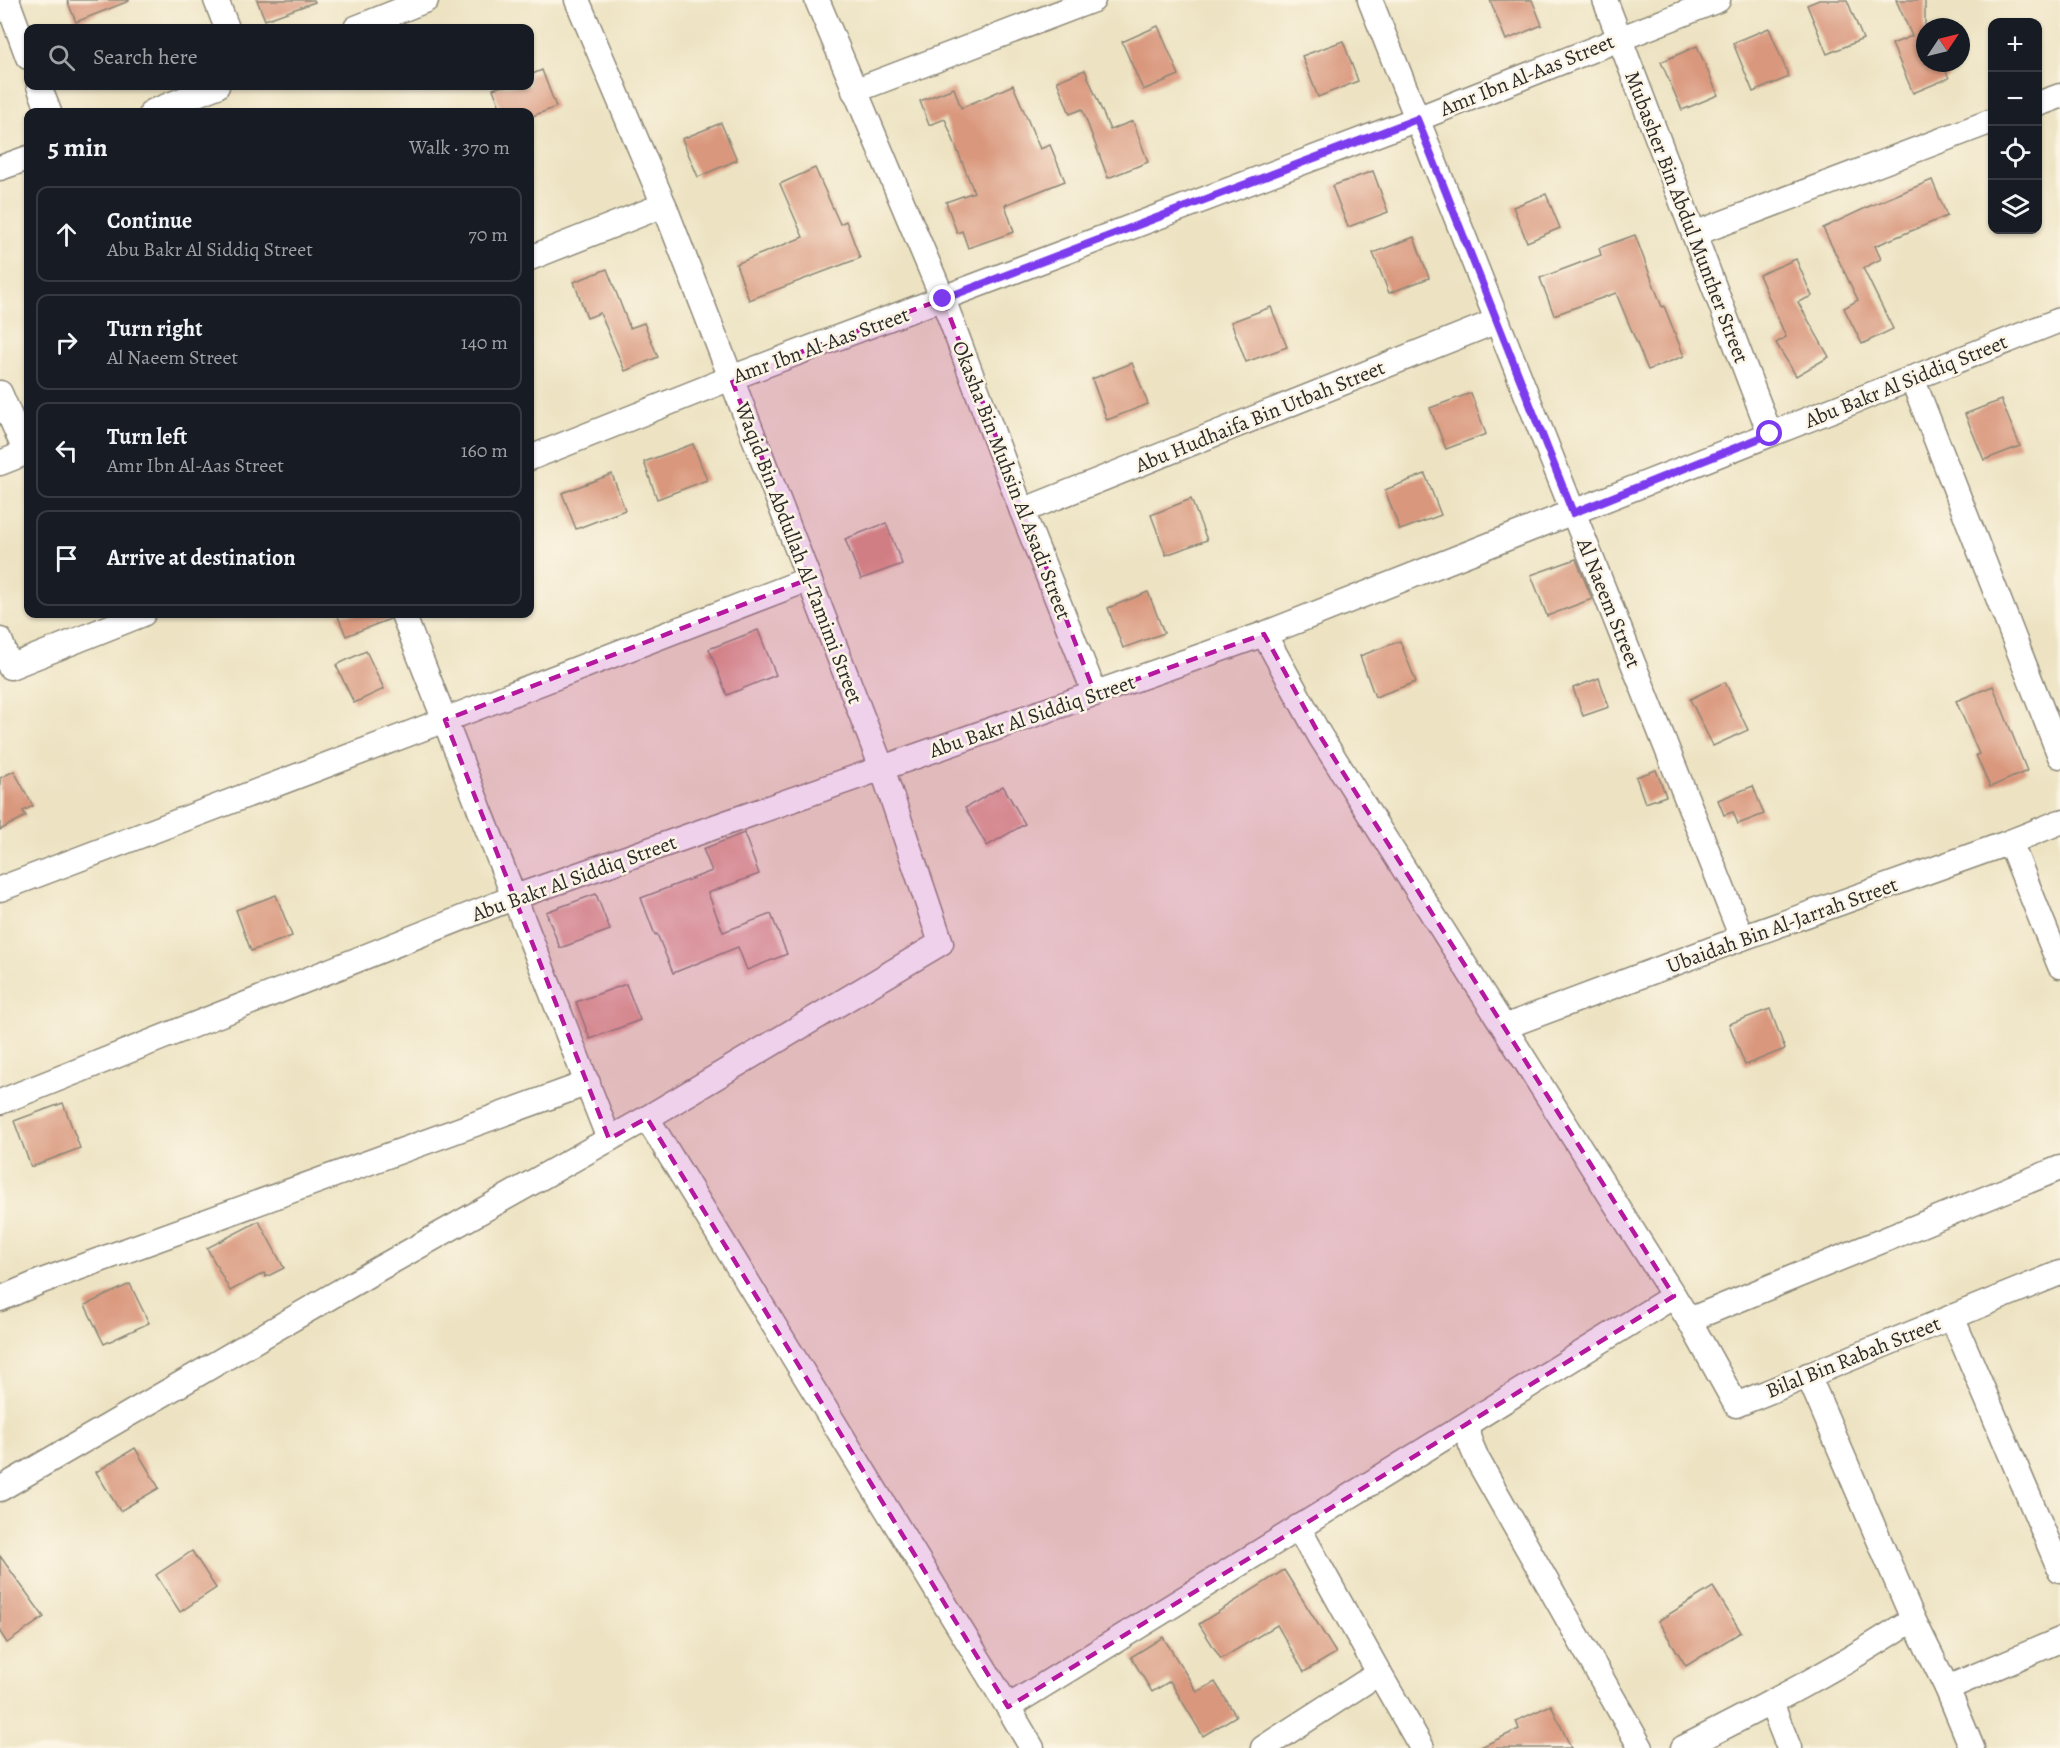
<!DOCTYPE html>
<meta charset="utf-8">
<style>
body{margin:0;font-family:Alegreya,serif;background:#242831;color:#f1f3f6}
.controls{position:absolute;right:18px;top:18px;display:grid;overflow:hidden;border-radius:12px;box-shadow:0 2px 4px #0004}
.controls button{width:54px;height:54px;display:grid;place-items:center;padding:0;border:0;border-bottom:2px solid #363941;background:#171b24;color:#f1f3f6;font:30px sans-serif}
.compass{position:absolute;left:1916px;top:18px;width:54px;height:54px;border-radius:50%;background:#171b24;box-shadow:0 2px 4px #0004;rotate:55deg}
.stop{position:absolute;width:18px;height:18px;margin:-14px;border:4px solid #7c3aed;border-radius:50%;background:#fff}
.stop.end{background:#7c3aed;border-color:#fff;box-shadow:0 2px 6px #0008}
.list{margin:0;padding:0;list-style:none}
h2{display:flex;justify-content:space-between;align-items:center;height:78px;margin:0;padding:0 24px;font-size:26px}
h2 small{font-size:20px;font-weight:400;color:#9ea1a6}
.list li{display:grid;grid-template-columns:39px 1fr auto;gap:18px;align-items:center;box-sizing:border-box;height:96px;margin:0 12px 12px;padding:0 12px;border:2px solid #363941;border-radius:12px}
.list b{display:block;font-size:22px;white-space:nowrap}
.list p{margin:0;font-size:20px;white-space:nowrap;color:#9ea1a6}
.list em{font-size:20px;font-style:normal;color:#9ea1a6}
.icon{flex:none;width:33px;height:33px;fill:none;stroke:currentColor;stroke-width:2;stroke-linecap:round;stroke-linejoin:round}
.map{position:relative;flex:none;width:2060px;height:1748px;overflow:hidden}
.search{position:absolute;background:#171b24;box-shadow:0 2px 4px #0004;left:24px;top:24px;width:510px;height:66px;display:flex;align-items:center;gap:15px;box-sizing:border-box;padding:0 21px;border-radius:12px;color:#9ea1a6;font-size:22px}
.panel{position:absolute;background:#171b24;box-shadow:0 2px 4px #0004;left:24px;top:108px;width:510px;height:510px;border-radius:12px}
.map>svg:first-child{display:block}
</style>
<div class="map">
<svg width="2060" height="1748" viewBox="0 0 2060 1748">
<rect width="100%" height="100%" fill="#fcf5e5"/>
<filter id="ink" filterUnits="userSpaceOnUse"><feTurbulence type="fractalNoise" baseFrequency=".0167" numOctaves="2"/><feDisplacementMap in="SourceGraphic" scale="12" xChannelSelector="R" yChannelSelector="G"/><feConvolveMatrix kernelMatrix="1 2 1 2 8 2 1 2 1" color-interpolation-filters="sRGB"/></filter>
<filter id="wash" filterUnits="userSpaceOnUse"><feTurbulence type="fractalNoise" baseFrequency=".008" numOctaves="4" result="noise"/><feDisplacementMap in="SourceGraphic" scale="24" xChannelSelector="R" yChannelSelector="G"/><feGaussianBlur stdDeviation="1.35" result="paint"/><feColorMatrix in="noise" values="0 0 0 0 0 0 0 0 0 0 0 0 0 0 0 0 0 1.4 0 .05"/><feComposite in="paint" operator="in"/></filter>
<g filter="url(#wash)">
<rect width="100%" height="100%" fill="#ede3c3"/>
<g id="blocks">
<g fill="#d9977d">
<path d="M 67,0 L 129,0 L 129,1 L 76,22 Z"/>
<path d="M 257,0 L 314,0 L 315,2 L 265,20 Z"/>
<path d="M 1490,0 L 1532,0 L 1542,25 L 1506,40 Z"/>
<path d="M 1819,0 L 1847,0 L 1863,39 L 1827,54 L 1807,5 Z"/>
<path d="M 1896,0 L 1925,0 L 1925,63 L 1942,63 L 1949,78 L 1913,93 L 1892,44 L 1912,36 Z"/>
<path d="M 1158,26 L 1179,75 L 1143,90 L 1122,42 Z"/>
<path d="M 1769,28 L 1789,77 L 1753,92 L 1733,43 Z"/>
<path d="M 1343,41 L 1358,81 L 1318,97 L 1302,56 Z"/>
<path d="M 1697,46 L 1718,95 L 1682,110 L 1661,62 Z"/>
<path d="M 542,70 L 556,107 L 530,117 L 530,112 L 502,112 L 493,89 L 502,86 L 530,86 L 530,75 Z"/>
<path d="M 1085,70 L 1110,130 L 1133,121 L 1148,162 L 1108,178 L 1082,109 L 1070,114 L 1057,81 Z"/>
<path d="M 1013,85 L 1040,149 L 1050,145 L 1065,181 L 1005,205 L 1014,232 L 968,248 L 962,231 L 957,233 L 946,202 L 974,192 L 945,119 L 929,125 L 920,101 L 954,88 L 961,108 Z"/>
<path d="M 721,123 L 737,160 L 698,177 L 682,139 Z"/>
<path d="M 815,168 L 840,224 L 846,221 L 860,258 L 749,300 L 736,264 L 803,237 L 780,184 Z"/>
<path d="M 1373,171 L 1388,212 L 1348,227 L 1332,186 Z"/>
<path d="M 1932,180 L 1947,216 L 1875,246 L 1881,259 L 1863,268 L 1893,329 L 1862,344 L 1844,308 L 1858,300 L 1823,228 L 1870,206 Z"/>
<path d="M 1546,194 L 1560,228 L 1527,242 L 1513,207 Z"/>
<path d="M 1635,235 L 1662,307 L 1664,306 L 1684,356 L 1648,370 L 1616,293 L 1554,315 L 1540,278 L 1601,255 L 1599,248 Z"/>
<path d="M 1414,237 L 1429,278 L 1389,293 L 1373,253 Z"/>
<path d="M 1796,259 L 1812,296 L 1798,302 L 1829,357 L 1796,376 L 1776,343 L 1786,337 L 1759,275 Z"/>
<path d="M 607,269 L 630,328 L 644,323 L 658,357 L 625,371 L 600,313 L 587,318 L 574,282 Z"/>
<path d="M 1271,307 L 1287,347 L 1246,362 L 1231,322 Z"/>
<path d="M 1132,363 L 1148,404 L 1107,420 L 1092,379 Z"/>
<path d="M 1471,393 L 1486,434 L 1446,449 L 1430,408 Z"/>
<path d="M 2001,400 L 2020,446 L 1984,460 L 1965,414 Z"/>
<path d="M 693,444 L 707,480 L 657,499 L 644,462 Z"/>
<path d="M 612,474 L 625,510 L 576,529 L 562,493 Z"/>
<path d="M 1425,474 L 1441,515 L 1400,530 L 1385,490 Z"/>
<path d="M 1191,499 L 1207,540 L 1166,555 L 1151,515 Z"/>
<path d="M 886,523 L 902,564 L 861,579 L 845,539 Z"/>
<path d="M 1576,559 L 1592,599 L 1547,616 L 1531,575 Z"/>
<path d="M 1148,592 L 1164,633 L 1123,648 L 1108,608 Z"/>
<path d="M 337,614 L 389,614 L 390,619 L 346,636 Z"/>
<path d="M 758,630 L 776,675 L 727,695 L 709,649 Z"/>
<path d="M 1400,641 L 1416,682 L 1375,697 L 1360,656 Z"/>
<path d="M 366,651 L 384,689 L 354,703 L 336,665 Z"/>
<path d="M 1599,678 L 1609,707 L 1583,716 L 1573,688 Z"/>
<path d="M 1725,682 L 1748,730 L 1713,746 L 1690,699 Z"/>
<path d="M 1993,686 L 2027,771 L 1990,787 L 1976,755 L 1979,754 L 1956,701 Z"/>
<path d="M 1656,770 L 1666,796 L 1645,803 L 1636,777 Z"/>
<path d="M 14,771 L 33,806 L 23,811 L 26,816 L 0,830 L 0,778 Z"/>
<path d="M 1003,786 L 1025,824 L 987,846 L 965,808 Z"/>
<path d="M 1753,786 L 1764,814 L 1738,824 L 1733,812 L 1724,815 L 1718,800 Z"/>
<path d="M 744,833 L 759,874 L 708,893 L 723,932 L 771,914 L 787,954 L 747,970 L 738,947 L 673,973 L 657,934 L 655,935 L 641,898 L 712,871 L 703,849 Z"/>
<path d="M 596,894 L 610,930 L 560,948 L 546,912 Z"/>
<path d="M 276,895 L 292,936 L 251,951 L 236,910 Z"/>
<path d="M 626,984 L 640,1020 L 590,1039 L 576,1002 Z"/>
<path d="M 1770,1009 L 1785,1049 L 1745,1065 L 1729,1024 Z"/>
<path d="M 63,1103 L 80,1148 L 31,1167 L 14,1121 Z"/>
<path d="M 259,1221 L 284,1268 L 266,1277 L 264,1273 L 230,1291 L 207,1248 Z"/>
<path d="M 130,1284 L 149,1323 L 104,1344 L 85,1305 Z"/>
<path d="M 135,1448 L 159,1488 L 120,1511 L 96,1472 Z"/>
<path d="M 192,1551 L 216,1588 L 180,1612 L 156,1575 Z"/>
<path d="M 0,1556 L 44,1617 L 7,1643 L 0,1632 Z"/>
<path d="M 1284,1570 L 1336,1653 L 1304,1672 L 1277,1625 L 1221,1659 L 1199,1624 Z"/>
<path d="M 1713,1587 L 1741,1632 L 1686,1666 L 1658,1621 Z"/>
<path d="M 1163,1637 L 1197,1692 L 1215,1682 L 1236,1716 L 1203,1736 L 1170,1681 L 1152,1692 L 1131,1657 Z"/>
<path d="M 1551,1705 L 1571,1748 L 1479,1748 L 1519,1729 L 1516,1721 Z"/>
</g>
</g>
</g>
<g filter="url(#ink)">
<use href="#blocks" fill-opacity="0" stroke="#8c8777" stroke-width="1.5"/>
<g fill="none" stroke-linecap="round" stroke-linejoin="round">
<g stroke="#8c8777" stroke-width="27">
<g id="minor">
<path d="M 7,0 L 28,57"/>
<path d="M 216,0 L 227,28"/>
<path d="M 817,0 L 943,299 L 1022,511 L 1095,694"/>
<path d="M 1370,0 L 1742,938"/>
<path d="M 1605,0 L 1770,434"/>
<path d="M 356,28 L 426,0"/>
<path d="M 39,86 L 49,112"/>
<path d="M 854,91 L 1093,0"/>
<path d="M 2038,104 L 2060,96"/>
<path d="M 152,112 L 217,86"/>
<path d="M 0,168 L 28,158"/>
<path d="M 1694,234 L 1992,121"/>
<path d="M 530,258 L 664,205"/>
<path d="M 1912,378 L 2060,756"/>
<path d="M 0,393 L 26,453"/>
<path d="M 530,458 L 731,378 L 1417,119 L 1718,0"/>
<path d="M 0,463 L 28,452"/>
<path d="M 1022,511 L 1497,321"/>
<path d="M 403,614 L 609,1139"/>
<path d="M 1264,634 L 1320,736 L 1689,1320 L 1736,1405 L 2060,1273"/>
<path d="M 0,640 L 10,667 L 143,614"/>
<path d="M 2010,842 L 2060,966"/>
<path d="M 0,889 L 445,720 L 809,579"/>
<path d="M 1504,1027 L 1742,938 L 2010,842 L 2060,822"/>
<path d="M 0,1102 L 515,897 L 1264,634 L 2060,320"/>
<path d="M 647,1118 L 1008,1707 L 1674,1296"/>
<path d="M 0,1299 L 42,1281 L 588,1083"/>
<path d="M 1952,1317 L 2060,1570"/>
<path d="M 1689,1320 L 2060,1168"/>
<path d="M 1808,1375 L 1913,1619"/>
<path d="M 1480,1415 C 1459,1428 1470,1441 1477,1459 L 1641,1748"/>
<path d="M 0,1489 L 380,1268 L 647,1118 L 941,943 L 882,768 L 664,205 L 577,0"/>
<path d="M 1379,1673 L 1422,1748"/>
<path d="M 1947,1688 L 2060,1640"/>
<path d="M 1771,1703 L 1789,1748"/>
<path d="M 1008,1707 L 1032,1748"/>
<path d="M 1263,1748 L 1379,1673 L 1298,1527"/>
<path d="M 1683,1748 C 1761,1708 1840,1668 1913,1619 L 1947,1688 L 1972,1748"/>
</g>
</g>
<use href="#minor" stroke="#fff" stroke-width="24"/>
</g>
</g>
<g fill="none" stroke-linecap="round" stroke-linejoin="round" filter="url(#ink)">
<path stroke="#7c3aed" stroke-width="8" d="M 943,299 L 1417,119 L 1573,513 L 1770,434"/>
</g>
<path fill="#b5179e" fill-opacity="0.2" stroke="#b5179e" stroke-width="4.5" stroke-dasharray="12 8" stroke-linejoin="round" d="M 943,299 L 1095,694 L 1264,634 L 1320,736 L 1674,1296 L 1008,1707 L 647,1118 L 609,1139 L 445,720 L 809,579 L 731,378 Z"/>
<g text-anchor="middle" stroke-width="5" stroke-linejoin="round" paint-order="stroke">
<g font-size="21" fill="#2b2b2b" stroke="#fcf5e5">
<text transform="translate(1527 75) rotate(-22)" y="7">Amr Ibn Al-Aas Street</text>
<text transform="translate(1687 217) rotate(69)" y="7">Mubasher Bin Abdul Munther Street</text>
<text transform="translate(821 345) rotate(-20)" y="7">Amr Ibn Al-Aas Street</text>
<text transform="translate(1906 381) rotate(-22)" y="7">Abu Bakr Al Siddiq Street</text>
<text transform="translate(1260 416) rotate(-22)" y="7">Abu Hudhaifa Bin Utbah Street</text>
<text transform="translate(1012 480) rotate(69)" y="7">Okasha Bin Muhsin Al Asadi Street</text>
<text transform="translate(799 553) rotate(69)" y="7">Waqid Bin Abdullah Al-Tamimi Street</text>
<text transform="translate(1609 603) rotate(68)" y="7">Al Naeem Street</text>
<text transform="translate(1032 716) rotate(-19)" y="7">Abu Bakr Al Siddiq Street</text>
<text transform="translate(574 878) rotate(-20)" y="7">Abu Bakr Al Siddiq Street</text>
<text transform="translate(1782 925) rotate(-20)" y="7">Ubaidah Bin Al-Jarrah Street</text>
<text transform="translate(1853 1357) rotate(-22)" y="7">Bilal Bin Rabah Street</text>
</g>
</g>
</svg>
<div class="controls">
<button>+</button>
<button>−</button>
<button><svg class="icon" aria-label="locate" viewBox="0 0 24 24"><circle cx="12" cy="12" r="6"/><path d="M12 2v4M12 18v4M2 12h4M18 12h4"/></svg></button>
<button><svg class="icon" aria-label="layers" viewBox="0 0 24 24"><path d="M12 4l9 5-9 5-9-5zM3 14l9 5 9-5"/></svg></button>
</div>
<svg class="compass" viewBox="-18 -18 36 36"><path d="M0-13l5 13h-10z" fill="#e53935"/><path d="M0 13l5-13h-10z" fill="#9ea1a6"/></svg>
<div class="stop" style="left:1770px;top:434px"></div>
<div class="stop end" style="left:943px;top:299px"></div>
<div class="search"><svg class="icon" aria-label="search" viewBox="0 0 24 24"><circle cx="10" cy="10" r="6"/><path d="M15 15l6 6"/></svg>Search here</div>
<section class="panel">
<h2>5 min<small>Walk · 370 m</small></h2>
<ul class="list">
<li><svg class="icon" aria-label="ahead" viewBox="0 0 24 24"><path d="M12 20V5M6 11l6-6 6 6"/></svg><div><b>Continue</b><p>Abu Bakr Al Siddiq Street</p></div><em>70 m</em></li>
<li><svg class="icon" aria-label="right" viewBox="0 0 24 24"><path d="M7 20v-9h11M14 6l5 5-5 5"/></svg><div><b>Turn right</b><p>Al Naeem Street</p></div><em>140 m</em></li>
<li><svg class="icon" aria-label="left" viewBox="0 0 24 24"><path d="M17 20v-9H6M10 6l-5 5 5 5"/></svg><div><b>Turn left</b><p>Amr Ibn Al-Aas Street</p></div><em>160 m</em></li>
<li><svg class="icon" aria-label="arrive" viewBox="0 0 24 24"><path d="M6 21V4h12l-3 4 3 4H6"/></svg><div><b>Arrive at destination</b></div></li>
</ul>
</section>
</div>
